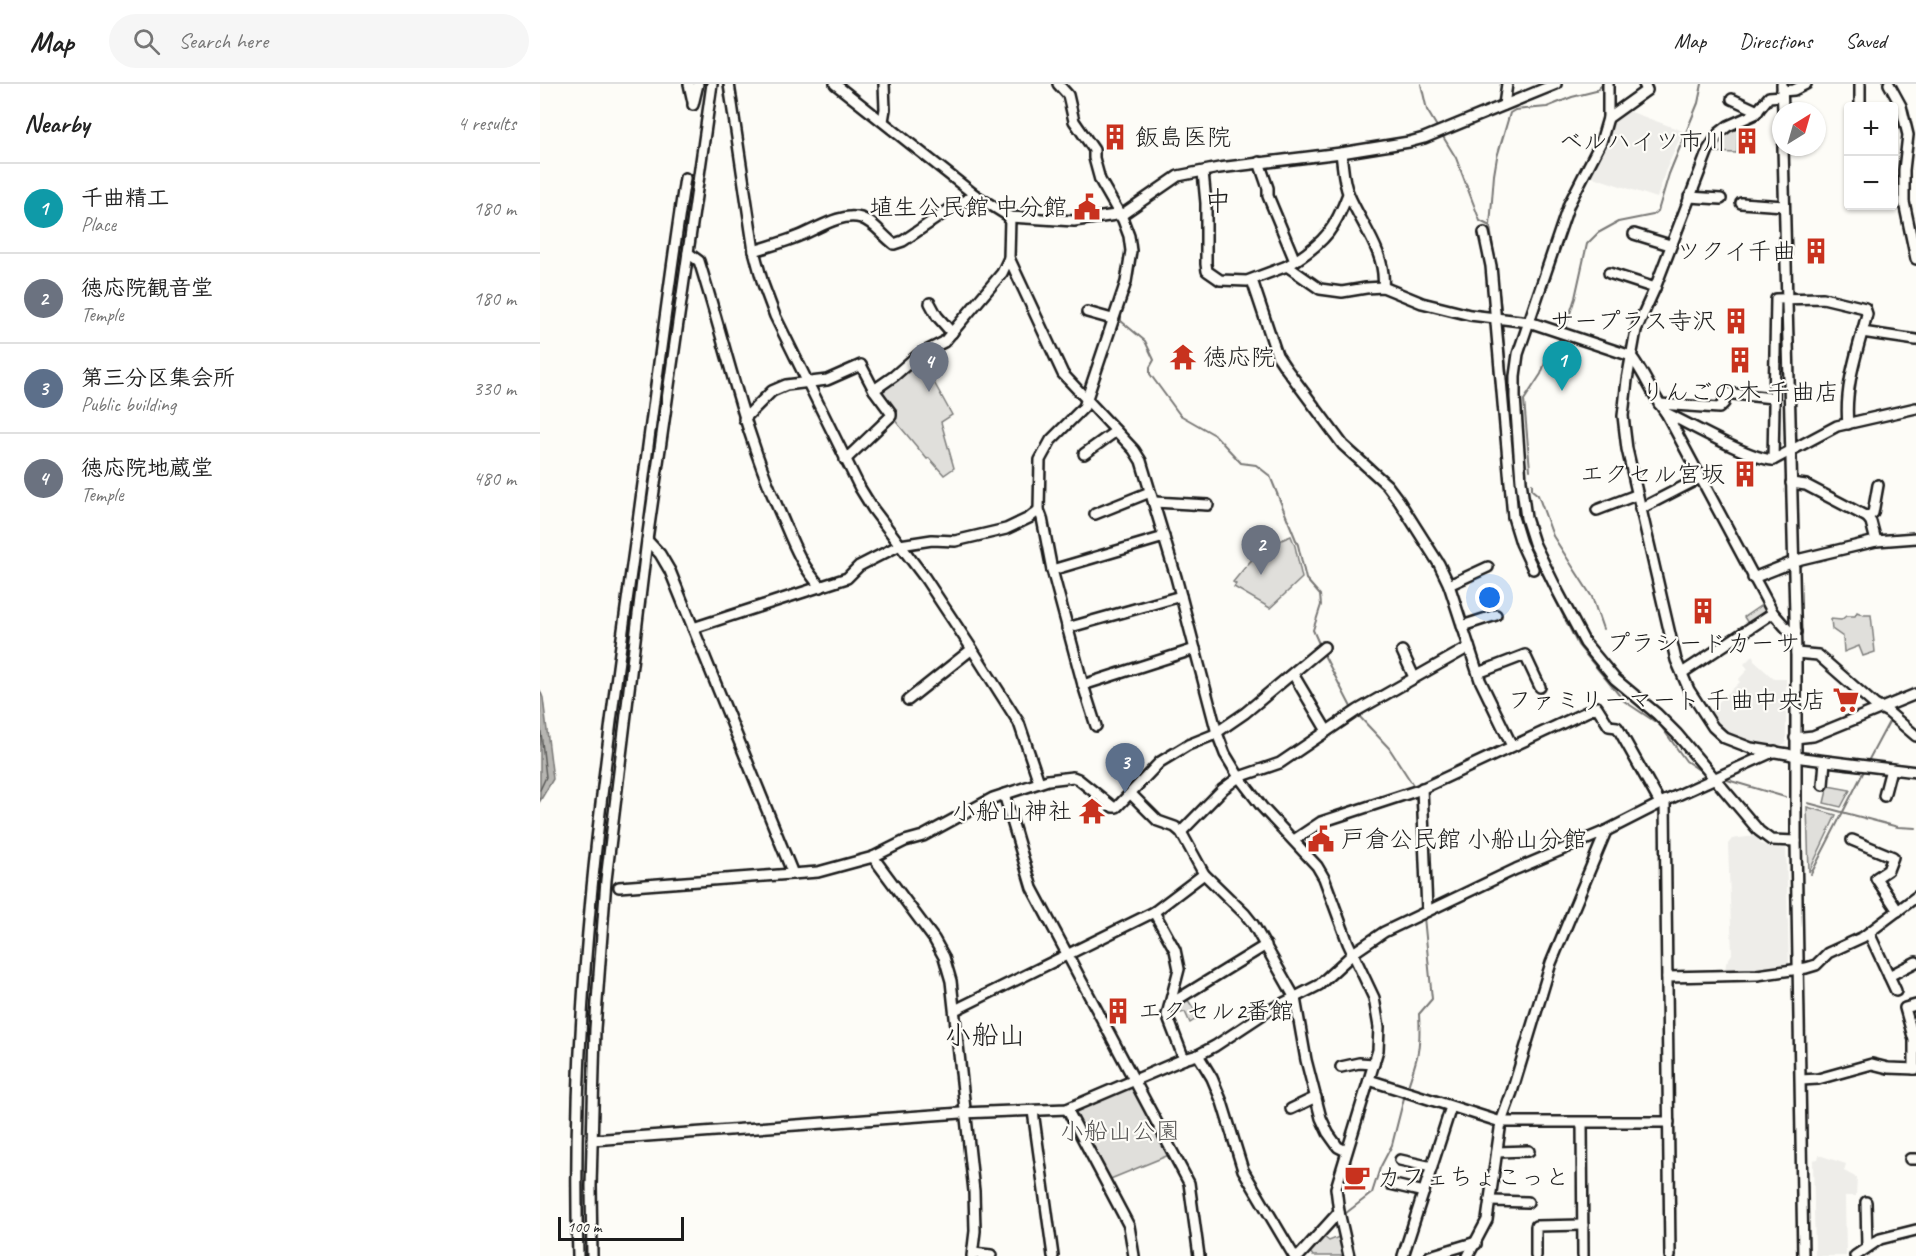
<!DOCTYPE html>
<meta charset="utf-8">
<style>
body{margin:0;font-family:Caveat,"Klee One",sans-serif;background:#f6f6f6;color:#222}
.controls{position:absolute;right:18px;top:18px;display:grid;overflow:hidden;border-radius:6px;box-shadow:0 2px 4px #0004}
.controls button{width:54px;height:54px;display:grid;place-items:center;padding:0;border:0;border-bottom:2px solid #e0e0e0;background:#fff;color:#222;font:30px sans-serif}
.compass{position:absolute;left:1232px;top:18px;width:54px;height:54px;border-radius:50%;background:#fff;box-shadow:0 2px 4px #0004;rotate:37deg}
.scale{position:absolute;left:18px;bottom:15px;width:126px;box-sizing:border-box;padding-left:6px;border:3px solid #1c1c1c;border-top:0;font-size:16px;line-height:21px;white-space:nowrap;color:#1c1c1c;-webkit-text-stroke:4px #fdfcf7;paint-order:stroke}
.you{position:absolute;left:950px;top:514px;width:21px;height:21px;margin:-15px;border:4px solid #fff;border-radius:50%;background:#1a73e8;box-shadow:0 0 0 9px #1a73e833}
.badge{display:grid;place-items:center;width:39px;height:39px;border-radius:50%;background:#d93025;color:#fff;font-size:20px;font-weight:700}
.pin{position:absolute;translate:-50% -50px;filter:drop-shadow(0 2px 3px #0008)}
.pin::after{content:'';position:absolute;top:32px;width:21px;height:18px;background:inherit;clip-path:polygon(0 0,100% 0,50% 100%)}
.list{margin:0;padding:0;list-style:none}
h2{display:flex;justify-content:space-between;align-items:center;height:78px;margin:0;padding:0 24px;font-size:26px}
h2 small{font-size:20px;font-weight:400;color:#767676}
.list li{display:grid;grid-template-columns:39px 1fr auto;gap:18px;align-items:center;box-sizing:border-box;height:90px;padding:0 24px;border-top:2px solid #e0e0e0}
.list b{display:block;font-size:22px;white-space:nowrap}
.list p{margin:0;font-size:20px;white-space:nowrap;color:#767676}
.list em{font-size:20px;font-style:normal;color:#767676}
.icon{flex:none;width:33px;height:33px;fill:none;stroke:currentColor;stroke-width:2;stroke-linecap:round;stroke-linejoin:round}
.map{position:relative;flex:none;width:1376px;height:1172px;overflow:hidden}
header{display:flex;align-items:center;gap:36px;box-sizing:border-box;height:84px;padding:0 30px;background:#fff;border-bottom:2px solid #e0e0e0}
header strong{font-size:28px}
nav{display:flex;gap:33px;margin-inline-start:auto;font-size:21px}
.search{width:420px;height:54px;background:#f6f6f6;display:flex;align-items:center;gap:15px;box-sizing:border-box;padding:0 21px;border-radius:33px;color:#767676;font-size:22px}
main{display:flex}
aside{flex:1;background:#fff}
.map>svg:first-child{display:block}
</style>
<header>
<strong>Map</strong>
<div class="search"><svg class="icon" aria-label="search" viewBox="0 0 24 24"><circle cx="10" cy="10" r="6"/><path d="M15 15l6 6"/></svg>Search here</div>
<nav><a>Map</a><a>Directions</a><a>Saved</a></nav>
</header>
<main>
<aside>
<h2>Nearby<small>4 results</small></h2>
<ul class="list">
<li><span class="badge" style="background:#0f9aa8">1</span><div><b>千曲精工</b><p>Place</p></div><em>180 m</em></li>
<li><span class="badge" style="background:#6b7280">2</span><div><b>徳応院観音堂</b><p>Temple</p></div><em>180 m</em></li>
<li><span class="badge" style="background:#5c6f8a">3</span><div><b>第三分区集会所</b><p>Public building</p></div><em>330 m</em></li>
<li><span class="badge" style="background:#6b7280">4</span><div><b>徳応院地蔵堂</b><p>Temple</p></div><em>480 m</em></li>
</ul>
</aside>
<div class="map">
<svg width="1376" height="1172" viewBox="0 0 1376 1172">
<rect width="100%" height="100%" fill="#fdfcf7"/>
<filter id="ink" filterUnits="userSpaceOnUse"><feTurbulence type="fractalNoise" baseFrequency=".0167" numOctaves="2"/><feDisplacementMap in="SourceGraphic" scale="12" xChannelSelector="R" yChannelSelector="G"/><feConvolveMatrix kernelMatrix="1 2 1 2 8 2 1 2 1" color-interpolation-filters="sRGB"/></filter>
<g filter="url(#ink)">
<g fill="#eeede9">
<path d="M 1083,25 L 1143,47 L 1125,88 L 1117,114 L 1050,92 L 1058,77 L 1069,47 Z"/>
<path d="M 1213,571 L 1214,577 L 1234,595 L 1246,595 L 1246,659 L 1236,664 L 1196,655 L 1187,651 L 1166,630 L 1200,598 L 1198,596 L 1208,585 L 1204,580 Z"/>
<path d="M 1216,752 L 1221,760 L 1233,764 L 1246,765 L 1249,885 L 1185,889 L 1186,879 L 1192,870 L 1188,760 L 1192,755 L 1199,754 Z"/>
<path d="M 1279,1071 L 1306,1080 L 1304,1087 L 1317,1094 L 1316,1112 L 1305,1112 L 1306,1172 L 1275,1172 L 1273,1076 L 1278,1075 Z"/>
</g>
<g fill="#e0dfdb" stroke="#7e7e7c" stroke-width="1.5">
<path d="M 1198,41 L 1197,69 L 1171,68 L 1181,52 Z"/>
<path d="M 380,273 L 412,331 L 401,338 L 414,384 L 404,391 L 389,374 L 387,375 L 353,334 L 341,310 L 341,306 Z"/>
<path d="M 751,452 L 755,462 L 762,494 L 730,524 L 694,503 L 696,500 L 693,498 C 715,471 718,465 751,452 Z"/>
<path d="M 1223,520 L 1227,526 L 1226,529 L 1209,541 L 1204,533 Z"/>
<path d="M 1317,528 L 1324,531 L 1331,531 L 1335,568 L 1323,572 L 1319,562 L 1304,568 L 1303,553 L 1292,545 L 1291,535 L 1301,536 L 1306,532 L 1315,532 Z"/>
<path d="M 1288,702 L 1310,706 L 1301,723 L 1284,719 Z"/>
<path d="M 1267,723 L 1296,731 L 1269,788 Z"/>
<path d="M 646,913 L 659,933 L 650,939 L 645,928 L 641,929 L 634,923 Z"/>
<path d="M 590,1002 L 594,1004 L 629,1071 L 568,1096 L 535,1030 L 536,1025 Z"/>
<path d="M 784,1153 L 789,1157 L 799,1153 L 804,1172 L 773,1172 L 770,1168 Z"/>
</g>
<path fill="#b7b6b2" stroke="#797876" stroke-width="1.5" d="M 0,606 L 3,614 L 13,695 L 0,717 Z"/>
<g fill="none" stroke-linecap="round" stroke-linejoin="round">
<path stroke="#5a5a58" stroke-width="1.5" d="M 0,640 L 6,693 L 0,706"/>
<g stroke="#797876" stroke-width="2">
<path d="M 881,0 L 887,26 L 899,46"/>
<path d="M 531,8 L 535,19"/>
<path d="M 902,51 L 916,74 L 940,137 L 950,142"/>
<path d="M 551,53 L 557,64"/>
<path d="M 955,179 L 950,142 L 954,91 L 957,73 L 970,29 L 975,26 L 1007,23 L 1032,13 L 1056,7 L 1063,0"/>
<path d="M 956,185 L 962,233"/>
<path d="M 581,226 L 581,237 L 605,257 L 614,276 L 610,283 L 610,290 L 640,331 L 675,351 L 701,379 L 716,381 L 730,392 L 758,461 L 766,495 L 780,511 L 781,521 L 773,546 L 780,562"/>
<path d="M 962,238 L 979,436 L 986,457 L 1038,561 L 1084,617 L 1120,641 L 1146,677 L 1162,688"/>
<path d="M 1025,245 L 1035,214 L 1047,160 L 1058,149 L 1078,138 L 1113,131 L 1118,127 L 1129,90 L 1158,19 L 1162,0"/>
<path d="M 990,386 L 984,316 L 1001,290 L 1006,276 L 1021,253"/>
<path d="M 992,400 L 992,406 L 998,411 L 1013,452 L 1052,513 L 1063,545"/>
<path d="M 783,569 L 812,625"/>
<path d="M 818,631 L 849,664 L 875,704"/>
<path d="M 1327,679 L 1350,636"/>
<path d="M 1184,695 L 1245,713"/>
<path d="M 876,710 L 882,812"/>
<path d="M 1268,719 L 1358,743 L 1376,744"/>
<path d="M 1271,790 L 1325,685"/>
<path d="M 867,1005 C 878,973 881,964 879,930 L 892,915 L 884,833"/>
<path d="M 806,1129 L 832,1109 L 840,1084 L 852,1061 L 865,1010"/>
</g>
<g stroke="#1c1c1c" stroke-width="14">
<g id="minor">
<path d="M 149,0 L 153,18"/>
<path d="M 189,0 L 214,167 L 223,200 L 235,232 L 320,404 L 333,425 L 385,494 L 432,565 L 368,616"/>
<path d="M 295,0 L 435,111 L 470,133 L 534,137 L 583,130 L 638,92 L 679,84 L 801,69 L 869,58 L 884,54 L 1016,0"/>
<path d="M 518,0 L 528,11 L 534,37 L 554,66 L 554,74 L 560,96 L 583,136 L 589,152 L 591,167 L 586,198 L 544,323 L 511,356 L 500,376 L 499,426 L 502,434 L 512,486 L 543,601 L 655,565"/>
<path d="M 1068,0 L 1068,34 L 1061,58 L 1029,120 L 978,270 L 975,292 L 975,313 L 981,397 L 986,434 L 994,459 L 1017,506 L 1045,559 L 1075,595 L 1117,630 L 1137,650 L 1219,747 L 1231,756 L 1256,757"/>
<path d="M 1242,0 L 1243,27"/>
<path d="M 1349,0 L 1361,22 L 1368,51 L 1364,86 L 1364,118 L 1376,175"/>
<path d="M 1242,7 L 1254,6 L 1266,0"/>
<path d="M 1242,12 L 1229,13 L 1215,30 L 1188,42 L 1179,49 L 1168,66 L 1115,204 L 1096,246 L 1087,296 L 1083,332 L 1087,365 L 1136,576 L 1149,606 L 1173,643 L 1185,654 L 1211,664 L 1248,670 L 1262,674 L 1376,688"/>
<path d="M 1192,15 L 1218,27"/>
<path d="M 153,21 L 158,0"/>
<path d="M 964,21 L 967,0"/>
<path d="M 1320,22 L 1320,0"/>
<path d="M 1068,34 L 1107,6 L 1104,0"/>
<path d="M 343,37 L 345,25 L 344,0"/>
<path d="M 1243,63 L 1256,569 L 1256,757 L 1263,1172"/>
<path d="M 801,69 C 803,82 803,99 809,111 C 821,140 847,170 843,203"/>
<path d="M 719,78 L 728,104 L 728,112 L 755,177 L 747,182"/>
<path d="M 663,88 L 666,119 L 666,180 L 667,187 L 680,196 L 707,197 L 747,182 L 780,205 L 802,208 L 826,204 L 843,203 L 882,219 L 930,231 L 989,238 L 1091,272 C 1105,290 1112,311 1126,329 L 1233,529 L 1248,546 L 1256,548"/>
<path d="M 1149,113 L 1181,115"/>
<path d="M 1201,119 L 1244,122"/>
<path d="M 470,133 L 469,174 L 523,290 L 594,366 L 601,377 L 636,493 L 677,649 L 685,670 L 699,693 L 722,723 L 777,782 L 784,794 L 808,859 L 834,914 L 839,943 L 838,966 L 796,1104 L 799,1128 L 809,1172"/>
<path d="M 944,149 L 951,182 L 973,433 L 981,459 L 993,485"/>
<path d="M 1094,150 L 1130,161"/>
<path d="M 214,167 C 229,162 245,158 259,152 C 277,145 301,128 321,134 C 334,138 343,152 354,160 L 363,157 L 413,123 L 435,111"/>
<path d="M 148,169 L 159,177 C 186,262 204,349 241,431 C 253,459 260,480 281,503"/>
<path d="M 755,177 C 786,157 795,144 808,110"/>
<path d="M 1069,189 L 1115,204"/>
<path d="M 712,196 L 737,271 L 745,283 L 803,361 L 847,401 L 859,417 L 899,480 L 909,501 L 940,596 L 972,662"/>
<path d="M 390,219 L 397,232 L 412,249"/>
<path d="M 547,228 L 572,235"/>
<path d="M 1322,248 L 1376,256"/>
<path d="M 1119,320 L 1179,324 L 1184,319 L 1184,309 L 1233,314"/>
<path d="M 1126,329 C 1151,341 1210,375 1233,376 L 1297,342 L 1376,324"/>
<path d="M 204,335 L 232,307 L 246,301 L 287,296 L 321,281 L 334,306"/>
<path d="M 544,370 L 576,347"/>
<path d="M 305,376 L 351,332 L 351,329 L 334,306 L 354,292 L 378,271 L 404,258 L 462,189 L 469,174"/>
<path d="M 1233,376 L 1236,215 L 1283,214 L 1325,224 L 1327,230 C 1318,266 1304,302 1308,340"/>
<path d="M 1251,399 L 1266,401 L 1327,433 L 1331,438 L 1336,457 L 1376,454"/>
<path d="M 614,418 L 668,421"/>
<path d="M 1100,425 L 1160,394"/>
<path d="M 1057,426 L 1096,411"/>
<path d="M 555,430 L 610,408"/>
<path d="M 1327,433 L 1333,429 L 1338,401"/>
<path d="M 107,456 L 120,470 L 130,487 L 253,790"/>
<path d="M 512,486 L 624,453"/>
<path d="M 1213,494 L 1261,475 L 1336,457"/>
<path d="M 909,501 L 948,483"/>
<path d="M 922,542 L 956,531"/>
<path d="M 153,544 L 307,494 L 319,482 L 360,461 L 392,456 L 415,457 L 466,445 L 489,434 L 499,426"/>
<path d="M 527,544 L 641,512"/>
<path d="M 432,565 L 479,639 L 499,698"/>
<path d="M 862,567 L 874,593"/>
<path d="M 1256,569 L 1278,571 L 1335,621 L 1348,628 L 1376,652"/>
<path d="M 938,589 L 985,571 L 1000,603"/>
<path d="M 1142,589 L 1233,529"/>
<path d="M 753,590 L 787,647"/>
<path d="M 543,601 L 556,642"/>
<path d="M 1255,654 L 1273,652 L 1376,610"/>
<path d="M 1283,701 L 1285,677"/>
<path d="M 882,704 L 887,827"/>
<path d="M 464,710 L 492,804 L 649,1099 L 659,1172"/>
<path d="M 591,710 L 618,737 L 635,743 L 641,748 L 664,790 L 705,830 L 713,840 L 755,914 L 766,976 L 781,1034 L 788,1049 L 798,1063 L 806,1067"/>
<path d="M 1344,712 L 1351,685"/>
<path d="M 1125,717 L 1130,1172"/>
<path d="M 641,748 L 683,705 L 699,693 L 740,679 L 818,626 L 929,563"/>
<path d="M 754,756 L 781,738 L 879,706 L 1057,623 L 1069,642 L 1077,643 L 1079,646 L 1120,719"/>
<path d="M 1312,756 L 1353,773 L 1348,786 L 1336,794 L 1358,827"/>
<path d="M 333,773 L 394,855 L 404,873 L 411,897 L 434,1107 L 435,1147 L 432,1172"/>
<path d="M 79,803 L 278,788 L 333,773 L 365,757 L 383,752 L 453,714 L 508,696 L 533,693 L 538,695 L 573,723 L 577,723 L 620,678 L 648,661 L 673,651 L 705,629 L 784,563"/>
<path d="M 614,828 L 635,866 L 639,885 L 627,931 L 644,975"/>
<path d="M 1329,849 L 1356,907"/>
<path d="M 1349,892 L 1376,878"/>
<path d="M 1127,893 L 1217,891 L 1266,884 L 1276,881 L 1288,869 L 1323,853 L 1376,813"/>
<path d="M 630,920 L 726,861"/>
<path d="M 415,926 L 614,828 L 664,790"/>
<path d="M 658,971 L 672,994 L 682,1018 L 703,1086 L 754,1172"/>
<path d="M 801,983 L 819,979 L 834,980"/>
<path d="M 1374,985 L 1374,956 L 1365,924 L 1376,921"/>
<path d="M 829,996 L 961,1038 L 1129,1038"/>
<path d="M 1261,996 L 1278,995 L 1332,980 L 1348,984 L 1376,985"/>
<path d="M 527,1025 L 589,1142 L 594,1172"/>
<path d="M 751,1025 L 776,1013"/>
<path d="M 493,1027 L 513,1172"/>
<path d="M 1042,1039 L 1043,1172"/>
<path d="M 52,1056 L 421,1029 L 527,1025 L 644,975 L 658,971 L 675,962 L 728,927 L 779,901 L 816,867 L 844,848 L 976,785 L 1066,747 L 1125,717 L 1235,667"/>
<path d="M 957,1068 L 989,1067"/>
<path d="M 1370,1075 L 1376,1075"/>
<path d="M 860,1076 L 892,1083"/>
<path d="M 850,1100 L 884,1108"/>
<path d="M 951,1117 L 988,1118"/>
<path d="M 1326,1118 L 1327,1163"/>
<path d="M 433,1169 L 451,1171"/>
<path d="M 38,1172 C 30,936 61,700 94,467 C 111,343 126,218 145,94"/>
<path d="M 52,1172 L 51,1102 L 55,945 L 66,796 L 107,456 L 172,0"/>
<path d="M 759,1172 L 799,1128"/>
<path d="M 863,1172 L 911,1023"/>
<path d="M 890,1172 L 933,1159 L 936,1160"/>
<path d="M 928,1172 L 947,1136 L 961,1038 L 972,1008 L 1011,879 L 1066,747"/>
<path d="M 996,1172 L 996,1142 L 1043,1141"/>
<path d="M 1315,1172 L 1340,1155 L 1376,1146"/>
</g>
</g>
<use href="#minor" stroke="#fdfcf7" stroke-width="9"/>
</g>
</g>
<defs>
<g id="building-bare" transform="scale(2.07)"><path d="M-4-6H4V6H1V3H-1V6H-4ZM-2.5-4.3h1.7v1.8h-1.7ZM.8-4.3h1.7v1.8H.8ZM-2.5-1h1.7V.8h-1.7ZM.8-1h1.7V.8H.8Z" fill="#c8321e" stroke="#fdfcf7" stroke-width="2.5" paint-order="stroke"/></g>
<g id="civic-bare" transform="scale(2.07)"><path d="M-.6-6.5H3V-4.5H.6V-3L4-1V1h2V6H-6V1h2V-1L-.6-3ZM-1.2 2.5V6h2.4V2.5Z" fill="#c8321e" stroke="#fdfcf7" stroke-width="2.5" paint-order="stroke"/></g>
<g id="temple-bare" transform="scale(2.07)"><path d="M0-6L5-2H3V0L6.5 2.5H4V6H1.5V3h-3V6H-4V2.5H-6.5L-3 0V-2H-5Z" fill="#c8321e" stroke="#fdfcf7" stroke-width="2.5" paint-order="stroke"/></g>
<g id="supermarket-bare" transform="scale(2.07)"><path d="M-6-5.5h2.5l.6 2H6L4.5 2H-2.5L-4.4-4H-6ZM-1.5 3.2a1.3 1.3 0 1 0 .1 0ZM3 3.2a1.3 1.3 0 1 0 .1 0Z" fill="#c8321e" stroke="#fdfcf7" stroke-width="2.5" paint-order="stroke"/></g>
<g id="cafe-bare" transform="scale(2.07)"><path d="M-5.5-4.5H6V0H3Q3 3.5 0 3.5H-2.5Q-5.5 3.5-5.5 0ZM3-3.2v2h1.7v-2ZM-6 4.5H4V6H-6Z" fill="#c8321e" stroke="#fdfcf7" stroke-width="2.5" paint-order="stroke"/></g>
</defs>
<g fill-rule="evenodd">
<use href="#building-bare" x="575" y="53"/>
<use href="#building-bare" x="1207" y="57"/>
<use href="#civic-bare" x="547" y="123"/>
<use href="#building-bare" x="1276" y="167"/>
<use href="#building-bare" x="1196" y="237"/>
<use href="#temple-bare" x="643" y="273"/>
<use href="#building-bare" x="1200" y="276"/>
<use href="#building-bare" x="1205" y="390"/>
<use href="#building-bare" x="1163" y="527"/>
<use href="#supermarket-bare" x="1306" y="616"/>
<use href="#temple-bare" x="552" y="727"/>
<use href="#civic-bare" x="781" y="755"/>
<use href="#building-bare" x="578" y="927"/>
<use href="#cafe-bare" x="817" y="1093"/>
</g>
<g text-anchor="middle" stroke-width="4.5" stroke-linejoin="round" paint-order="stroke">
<g font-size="24" fill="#1c1c1c" stroke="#fdfcf7" text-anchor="end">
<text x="595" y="61" text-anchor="start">飯島医院</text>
<text x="1187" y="65">ベルハイツ市川</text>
<text x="527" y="131">埴生公民館 中分館</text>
<text x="1256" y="175">ツクイ千曲</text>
<text x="1176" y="245">サープラス寺沢</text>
<text x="663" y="281" text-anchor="start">徳応院</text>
<text x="1200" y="316" text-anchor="middle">りんごの木 千曲店</text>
<text x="1185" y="398">エクセル宮坂</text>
<text x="1163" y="567" text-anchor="middle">プラシードカーサ</text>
<text x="1286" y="624">ファミリーマート 千曲中央店</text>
<text x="532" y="735">小船山神社</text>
<text x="801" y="763" text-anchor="start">戸倉公民館 小船山分館</text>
<text x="598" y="935" text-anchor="start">エクセル2番館</text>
<text x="837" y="1101" text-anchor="start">カフェちょこっと</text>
</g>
<g font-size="24" fill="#575655" stroke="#fdfcf7">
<text x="580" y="1055">小船山公園</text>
</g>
<g font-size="27" fill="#1c1c1c" stroke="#fdfcf7">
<text x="678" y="126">中</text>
<text x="445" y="960">小船山</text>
</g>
</g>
</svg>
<div class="controls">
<button>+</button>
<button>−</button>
</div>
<svg class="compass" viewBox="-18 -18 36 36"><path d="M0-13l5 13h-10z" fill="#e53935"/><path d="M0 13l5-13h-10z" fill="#767676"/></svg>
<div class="scale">100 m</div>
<div class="you"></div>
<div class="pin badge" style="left:1022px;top:307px;background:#0f9aa8">1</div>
<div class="pin badge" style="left:721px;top:491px;background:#6b7280">2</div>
<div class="pin badge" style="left:585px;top:709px;background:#5c6f8a">3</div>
<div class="pin badge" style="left:389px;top:308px;background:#6b7280">4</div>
</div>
</main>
